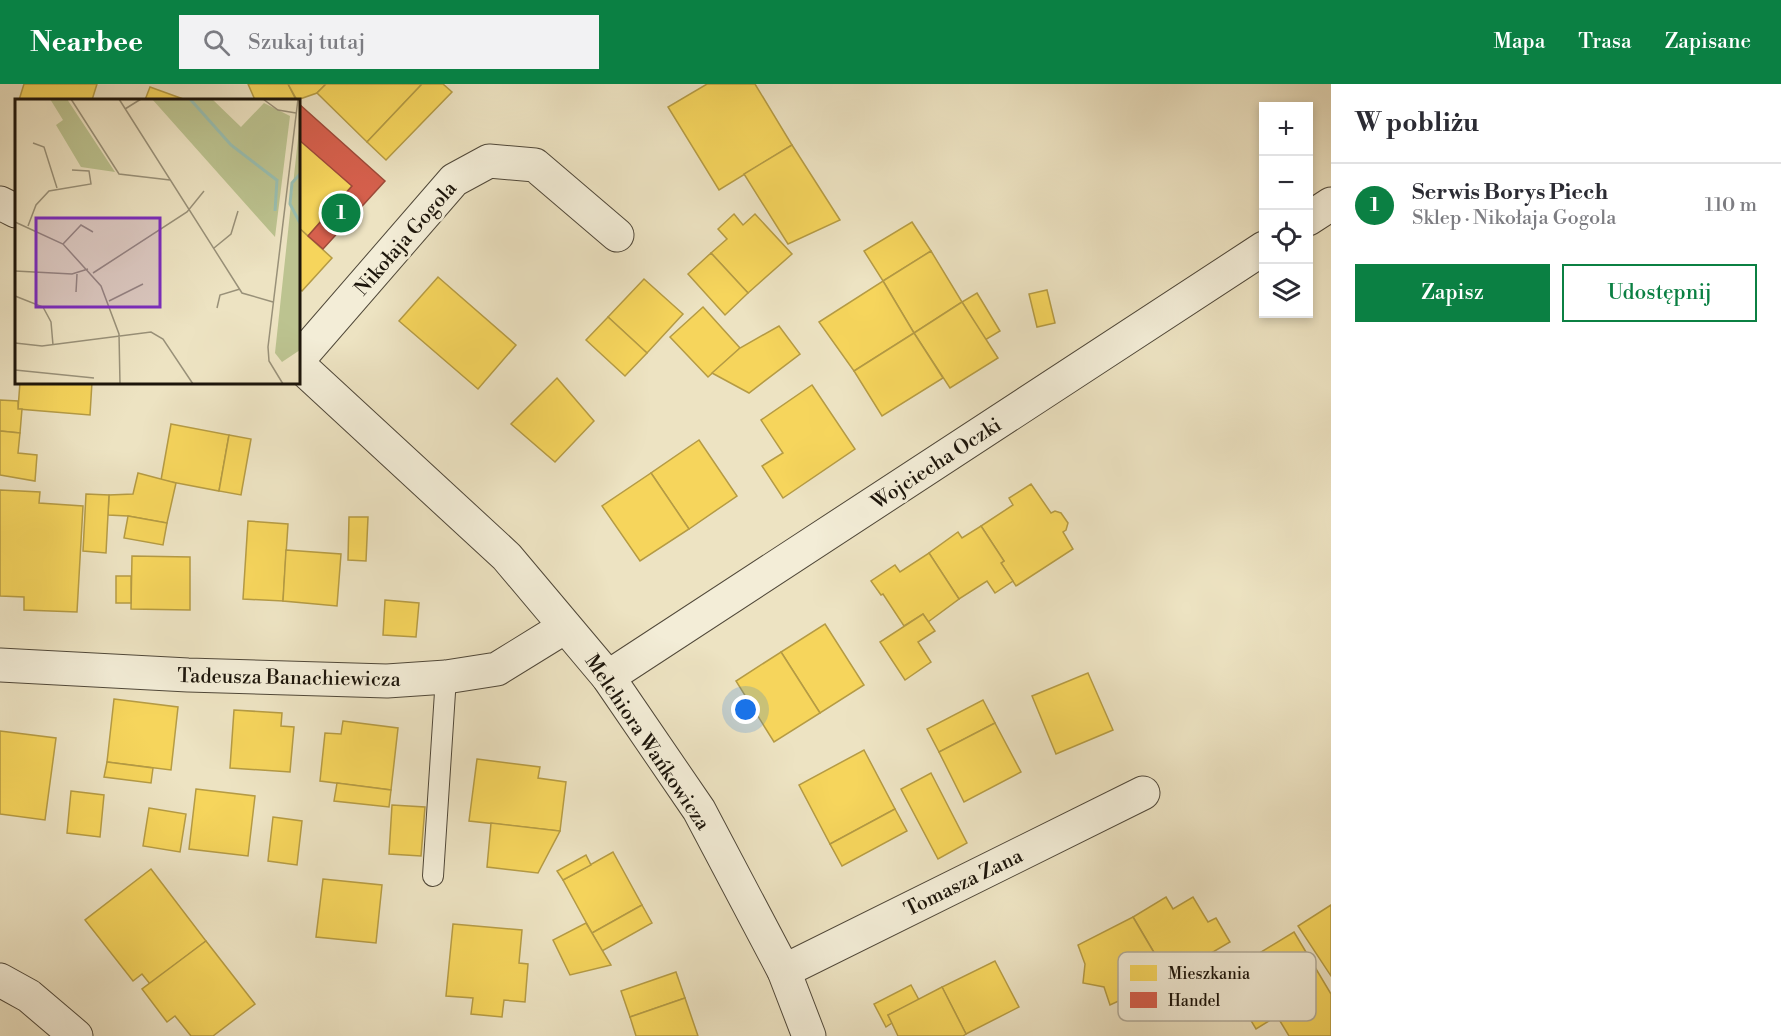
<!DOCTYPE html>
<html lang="pl">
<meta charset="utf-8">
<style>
body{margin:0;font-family:"Libre Bodoni",serif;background:#f2f2f3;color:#2b2b33}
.controls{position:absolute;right:18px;top:18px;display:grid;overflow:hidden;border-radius:0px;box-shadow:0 3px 9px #0003}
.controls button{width:54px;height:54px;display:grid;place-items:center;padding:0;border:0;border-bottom:2px solid #e1e1e2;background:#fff;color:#2b2b33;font:30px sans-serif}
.you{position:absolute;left:746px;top:626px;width:21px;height:21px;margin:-15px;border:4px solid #fff;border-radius:50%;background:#1a73e8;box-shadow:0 0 0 9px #1a73e833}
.badge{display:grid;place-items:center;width:39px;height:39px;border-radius:50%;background:#0b8043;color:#fff;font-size:20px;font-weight:700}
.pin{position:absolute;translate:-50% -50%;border:3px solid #fff;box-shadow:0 2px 6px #0006}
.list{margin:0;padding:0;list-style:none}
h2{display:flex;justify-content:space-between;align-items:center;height:78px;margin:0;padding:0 24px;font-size:26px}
h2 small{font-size:20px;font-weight:400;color:#7c7c81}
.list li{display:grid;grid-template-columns:39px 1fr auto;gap:18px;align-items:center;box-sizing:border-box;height:84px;padding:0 24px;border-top:2px solid #e1e1e2}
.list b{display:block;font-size:22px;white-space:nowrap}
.list p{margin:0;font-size:20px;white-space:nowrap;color:#7c7c81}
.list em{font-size:20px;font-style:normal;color:#7c7c81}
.actions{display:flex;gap:12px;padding:18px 24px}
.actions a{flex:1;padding:14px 0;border:2px solid #0b8043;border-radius:0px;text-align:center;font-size:21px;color:#0b8043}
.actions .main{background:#0b8043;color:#fff}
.icon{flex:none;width:33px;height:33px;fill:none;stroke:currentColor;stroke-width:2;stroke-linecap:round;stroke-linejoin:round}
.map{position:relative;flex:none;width:1331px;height:952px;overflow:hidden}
header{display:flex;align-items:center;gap:36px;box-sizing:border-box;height:84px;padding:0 30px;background:#0b8043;color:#fff}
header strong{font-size:28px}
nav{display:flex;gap:33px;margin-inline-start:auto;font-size:21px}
.search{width:420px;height:54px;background:#f2f2f3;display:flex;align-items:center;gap:15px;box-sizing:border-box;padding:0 21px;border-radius:0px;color:#7c7c81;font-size:22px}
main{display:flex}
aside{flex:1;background:#fff}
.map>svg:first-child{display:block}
</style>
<header>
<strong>Nearbee</strong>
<div class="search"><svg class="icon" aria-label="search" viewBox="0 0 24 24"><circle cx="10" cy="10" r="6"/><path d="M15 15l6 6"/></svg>Szukaj tutaj</div>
<nav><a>Mapa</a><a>Trasa</a><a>Zapisane</a></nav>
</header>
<main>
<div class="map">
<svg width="1331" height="952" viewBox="0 0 1331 952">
<rect width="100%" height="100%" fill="#ede3c2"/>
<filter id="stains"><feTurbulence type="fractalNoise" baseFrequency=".00333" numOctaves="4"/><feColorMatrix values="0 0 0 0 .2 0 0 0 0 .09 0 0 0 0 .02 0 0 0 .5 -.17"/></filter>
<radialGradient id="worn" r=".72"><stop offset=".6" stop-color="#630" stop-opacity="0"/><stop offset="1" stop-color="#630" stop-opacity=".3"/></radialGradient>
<g fill="#f6d55c" stroke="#b59b44" stroke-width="1.5">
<path d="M 24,0 L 97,0 L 92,16 L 19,16 Z"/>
<path d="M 248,0 L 288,0 L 296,16 L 255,16 Z"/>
<path d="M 288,0 L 326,0 L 317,9 L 297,16 Z"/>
<path d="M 326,0 L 422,0 L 367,58 L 317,9 Z"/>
<path d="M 422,0 L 443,0 L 452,8 L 386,76 L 367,58 Z"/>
<path d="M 707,0 L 755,0 L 792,61 L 719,106 L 668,23 Z"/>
<path d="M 150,3 L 186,16 L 145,16 Z"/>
<path d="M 299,54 L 352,102 L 308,152 L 298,143 Z"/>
<path d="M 792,61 L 840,136 L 788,160 L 744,90 Z"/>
<path d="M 734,130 L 743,141 L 755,130 L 792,170 L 748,209 L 711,169 L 727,155 L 718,145 Z"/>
<path d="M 912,138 L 931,167 L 883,197 L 864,167 Z"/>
<path d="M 298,143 L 332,174 L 302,207 L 298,204 Z"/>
<path d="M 931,167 L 962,218 L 914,249 L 883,197 Z"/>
<path d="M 711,169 L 748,209 L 725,231 L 688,190 Z"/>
<path d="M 438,193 L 516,261 L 478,305 L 399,237 Z"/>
<path d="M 644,195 L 683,230 L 647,269 L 608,233 Z"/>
<path d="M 883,197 L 914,249 L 854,287 L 819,238 Z"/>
<path d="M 1047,206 L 1055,239 L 1037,243 L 1029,210 Z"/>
<path d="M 977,209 L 1000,247 L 985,256 L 962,218 Z"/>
<path d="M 962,218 L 998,274 L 950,304 L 914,249 Z"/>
<path d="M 703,223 L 740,264 L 708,293 L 670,253 Z"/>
<path d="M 608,233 L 647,269 L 625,292 L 586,256 Z"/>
<path d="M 779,242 L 800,270 L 749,309 L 712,289 L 740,264 Z"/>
<path d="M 914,249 L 943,294 L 882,332 L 854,287 Z"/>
<path d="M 557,294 L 594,337 L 555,378 L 511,340 Z"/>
<path d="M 20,298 L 92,298 L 90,331 L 18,325 Z"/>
<path d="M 812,301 L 855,365 L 783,414 L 762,382 L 783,369 L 761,336 Z"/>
<path d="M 0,316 L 18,317 L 18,325 L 22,325 L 20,349 L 0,347 Z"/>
<path d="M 171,340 L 229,351 L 219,407 L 161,396 Z"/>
<path d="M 0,347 L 20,349 L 18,369 L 37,371 L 35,397 L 0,391 Z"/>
<path d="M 229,351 L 251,355 L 241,411 L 219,407 Z"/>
<path d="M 699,356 L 737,412 L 689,445 L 651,389 Z"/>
<path d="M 138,389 L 176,399 L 167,439 L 128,432 L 108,431 L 109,411 L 133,410 Z"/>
<path d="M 651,389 L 689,445 L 640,477 L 602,422 Z"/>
<path d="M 1031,400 L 1051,429 L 1055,427 L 1061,429 L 1068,439 L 1066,446 L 1063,448 L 1073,465 L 1016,502 L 1001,479 L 1004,477 L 981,442 L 1013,421 L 1009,414 Z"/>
<path d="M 0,406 L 40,408 L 39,419 L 83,422 L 77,528 L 24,526 L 24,513 L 0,512 Z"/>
<path d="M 86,410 L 109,411 L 106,469 L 83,467 Z"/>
<path d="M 128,432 L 167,439 L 163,461 L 124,454 Z"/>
<path d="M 349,433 L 368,433 L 366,477 L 348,476 Z"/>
<path d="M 248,437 L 288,440 L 283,517 L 243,515 Z"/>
<path d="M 981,442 L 1004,477 L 1001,479 L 1013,497 L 995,509 L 987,497 L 959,515 L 929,469 L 958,448 L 962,454 Z"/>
<path d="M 286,466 L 341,470 L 337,522 L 283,517 Z"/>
<path d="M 929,469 L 959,515 L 928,538 L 923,530 L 904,542 L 883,510 L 881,511 L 871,497 L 895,481 L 900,488 Z"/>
<path d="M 132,472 L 190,473 L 190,526 L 131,525 Z"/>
<rect x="116" y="492" width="15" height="27"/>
<path d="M 385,516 L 419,519 L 416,553 L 383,551 Z"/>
<path d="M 923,530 L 935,547 L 918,558 L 931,578 L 905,596 L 880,558 Z"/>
<path d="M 825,540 L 864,601 L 820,629 L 781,568 Z"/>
<path d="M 781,568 L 820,629 L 774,658 L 736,597 Z"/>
<path d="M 1088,589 L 1113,646 L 1056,670 L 1032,612 Z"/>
<path d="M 114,615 L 178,623 L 171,686 L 107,678 Z"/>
<path d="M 983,616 L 995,639 L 939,668 L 927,645 Z"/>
<path d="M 234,626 L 282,629 L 281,642 L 294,643 L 290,688 L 230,684 Z"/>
<path d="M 343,637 L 398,644 L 391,706 L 320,697 L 325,649 L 341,650 Z"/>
<path d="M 995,639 L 1021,688 L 964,718 L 939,668 Z"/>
<path d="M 0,647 L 56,654 L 45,736 L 0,730 Z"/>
<path d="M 864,666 L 895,725 L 830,760 L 799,701 Z"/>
<path d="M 477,675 L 540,683 L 538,694 L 566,698 L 560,747 L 469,737 Z"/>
<path d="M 107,678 L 153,684 L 151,699 L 104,693 Z"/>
<path d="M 931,689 L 967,759 L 938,775 L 901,705 Z"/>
<path d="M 337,699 L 391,706 L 389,723 L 334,717 Z"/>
<path d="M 196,705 L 255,712 L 248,772 L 189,765 Z"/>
<path d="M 71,707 L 104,711 L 100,753 L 67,749 Z"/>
<path d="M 392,721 L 425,723 L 421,772 L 389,770 Z"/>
<path d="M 149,724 L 186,730 L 180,768 L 143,762 Z"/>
<path d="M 895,725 L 907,747 L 842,782 L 830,760 Z"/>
<path d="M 273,733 L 302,737 L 297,781 L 268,777 Z"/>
<path d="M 491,739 L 560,747 L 538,789 L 487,783 Z"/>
<path d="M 613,768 L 642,821 L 592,849 L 563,796 Z"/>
<path d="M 586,771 L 591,781 L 563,796 L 557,787 Z"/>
<path d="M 151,785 L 206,857 L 150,900 L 142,890 L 133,897 L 85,836 Z"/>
<path d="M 323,795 L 382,801 L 376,859 L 316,853 Z"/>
<path d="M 1166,813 L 1173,825 L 1193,813 L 1208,838 L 1216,834 L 1230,858 L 1169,894 L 1133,833 Z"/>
<path d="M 642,821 L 652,839 L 602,867 L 592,849 Z"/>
<path d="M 1331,821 L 1331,892 L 1298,842 Z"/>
<path d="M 1133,833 L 1169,894 L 1110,921 L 1104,903 L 1083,899 L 1085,880 L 1078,861 Z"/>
<path d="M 586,839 L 611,881 L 570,891 L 553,856 Z"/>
<path d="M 453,840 L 522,846 L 519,879 L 528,880 L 525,918 L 504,916 L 502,933 L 471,930 L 473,914 L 446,912 Z"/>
<path d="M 1294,848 L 1331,910 L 1331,952 L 1289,952 L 1277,932 L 1256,945 L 1237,913 L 1252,905 L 1238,882 Z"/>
<path d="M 206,857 L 255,920 L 213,952 L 191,952 L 175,932 L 167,938 L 142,905 Z"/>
<path d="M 995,877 L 1019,923 L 966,950 L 942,903 Z"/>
<path d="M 676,888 L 685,914 L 630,933 L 621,907 Z"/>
<path d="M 911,901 L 919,916 L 888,931 L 892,939 L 886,943 L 874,920 Z"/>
<path d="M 942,903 L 966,950 L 963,952 L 898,952 L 888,931 Z"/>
<path d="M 685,914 L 698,952 L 636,952 L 630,933 Z"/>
</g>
<path fill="#d6604d" stroke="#9e4a39" stroke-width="1.5" d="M 298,19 L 385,97 L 323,165 L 308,152 L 352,102 L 298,55 Z"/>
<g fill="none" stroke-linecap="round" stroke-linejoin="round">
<g stroke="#504839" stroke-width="22">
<path id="lane" d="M 433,792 L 446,593"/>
</g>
<g stroke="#504839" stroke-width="35">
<g id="street">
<path d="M 0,119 L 16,127"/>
<path d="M 1308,135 L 1331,120"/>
<path d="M 298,276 L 454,96 L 489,77 L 535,81 L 617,151"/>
<path d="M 298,280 L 507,473 L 608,593 L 699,726 L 784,887 L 809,952"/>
<path d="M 0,581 L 188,591 L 387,597 L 446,593 L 497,585 L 565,543"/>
<path d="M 608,593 L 1264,164"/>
<path d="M 784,887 L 1143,709"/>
<path d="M 0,896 L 29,912 L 76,952"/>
</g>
</g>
<use href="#lane" stroke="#f3edd7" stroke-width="20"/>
<use href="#street" stroke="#f3edd7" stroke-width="33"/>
</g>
<g text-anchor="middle" stroke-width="6" stroke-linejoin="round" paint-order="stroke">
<g font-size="20" fill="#1c150b" stroke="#f3edd7">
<text transform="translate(405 154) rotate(-49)" y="7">Nikołaja Gogola</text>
<text transform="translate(936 379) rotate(-33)" y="7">Wojciecha Oczki</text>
<text transform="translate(289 593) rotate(1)" y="7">Tadeusza Banachiewicza</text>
<text transform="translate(648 658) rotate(56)" y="7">Melchiora Wańkowicza</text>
<text transform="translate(963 798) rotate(-26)" y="7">Tomasza Zana</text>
</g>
</g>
<g transform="translate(15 15)">
<rect width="285" height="285" fill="#ede3c2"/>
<path d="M 35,0 L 52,0 L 100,73 L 66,68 L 41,26 L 48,21 ZM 137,0 L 197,0 L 226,28 L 249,4 L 275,17 L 260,138 ZM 285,21 L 285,251 L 267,263 L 260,254 Z" fill="#bcc390"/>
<path fill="none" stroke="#99beb0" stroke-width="3" d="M 175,0 L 216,46 L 263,82M 285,75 L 277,84 L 275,105 L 285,124M 260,112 L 262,81"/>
<path fill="none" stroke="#999179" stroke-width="1.5" d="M 56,0 L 104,75 L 155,81M 104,0 L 227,194 L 258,203M 248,0 L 263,11 L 281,14M 110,10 L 126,0M 18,44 L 29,48 L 42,89M 0,123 L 48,145 L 86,187 L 104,235 L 105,285M 13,127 L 21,106 L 34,92 L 76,85 L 74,72 L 57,71M 48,145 L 66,126 L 78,133M 199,149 L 216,135 L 223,112M 0,172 L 57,175 L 73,170M 78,174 L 172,113 L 189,92M 61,193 L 62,175M 0,197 L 28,208 L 36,223 L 38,246M 94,202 L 128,185M 202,209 L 205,196 L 225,190M 0,244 L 27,247 L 136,233 L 148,240 L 178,285M 0,271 L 79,279M 268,285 L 254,262 L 253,248 L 283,0"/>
<path fill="#7b2cbf" fill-opacity="0.15" stroke="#7b2cbf" stroke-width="3" d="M 21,119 L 145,119 L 145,208 L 21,208 Z"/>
<rect width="285" height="285" fill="none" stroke="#1c150b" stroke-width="3"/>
</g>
<rect x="1118" y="868" width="198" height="69" rx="9" fill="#f3edd7" stroke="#b2ac9a" stroke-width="1.5"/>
<rect x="1130" y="881" width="27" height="16" fill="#f6d55c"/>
<rect x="1130" y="908" width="27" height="16" fill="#d6604d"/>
<g font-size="16" fill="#1c150b">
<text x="1168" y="895">Mieszkania</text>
<text x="1168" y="922">Handel</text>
</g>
<rect width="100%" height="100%" filter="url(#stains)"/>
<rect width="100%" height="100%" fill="url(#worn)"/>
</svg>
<div class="controls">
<button>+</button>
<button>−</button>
<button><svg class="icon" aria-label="locate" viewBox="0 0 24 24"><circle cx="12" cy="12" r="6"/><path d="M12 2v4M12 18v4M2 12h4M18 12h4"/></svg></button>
<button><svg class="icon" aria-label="layers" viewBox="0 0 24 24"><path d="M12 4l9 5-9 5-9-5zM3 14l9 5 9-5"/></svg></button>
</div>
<div class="you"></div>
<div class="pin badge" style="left:341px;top:129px">1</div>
</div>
<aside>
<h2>W pobliżu<small></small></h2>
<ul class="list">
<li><span class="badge">1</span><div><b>Serwis Borys Piech</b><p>Sklep · Nikołaja Gogola</p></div><em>110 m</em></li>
</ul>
<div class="actions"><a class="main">Zapisz</a><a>Udostępnij</a></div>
</aside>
</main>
